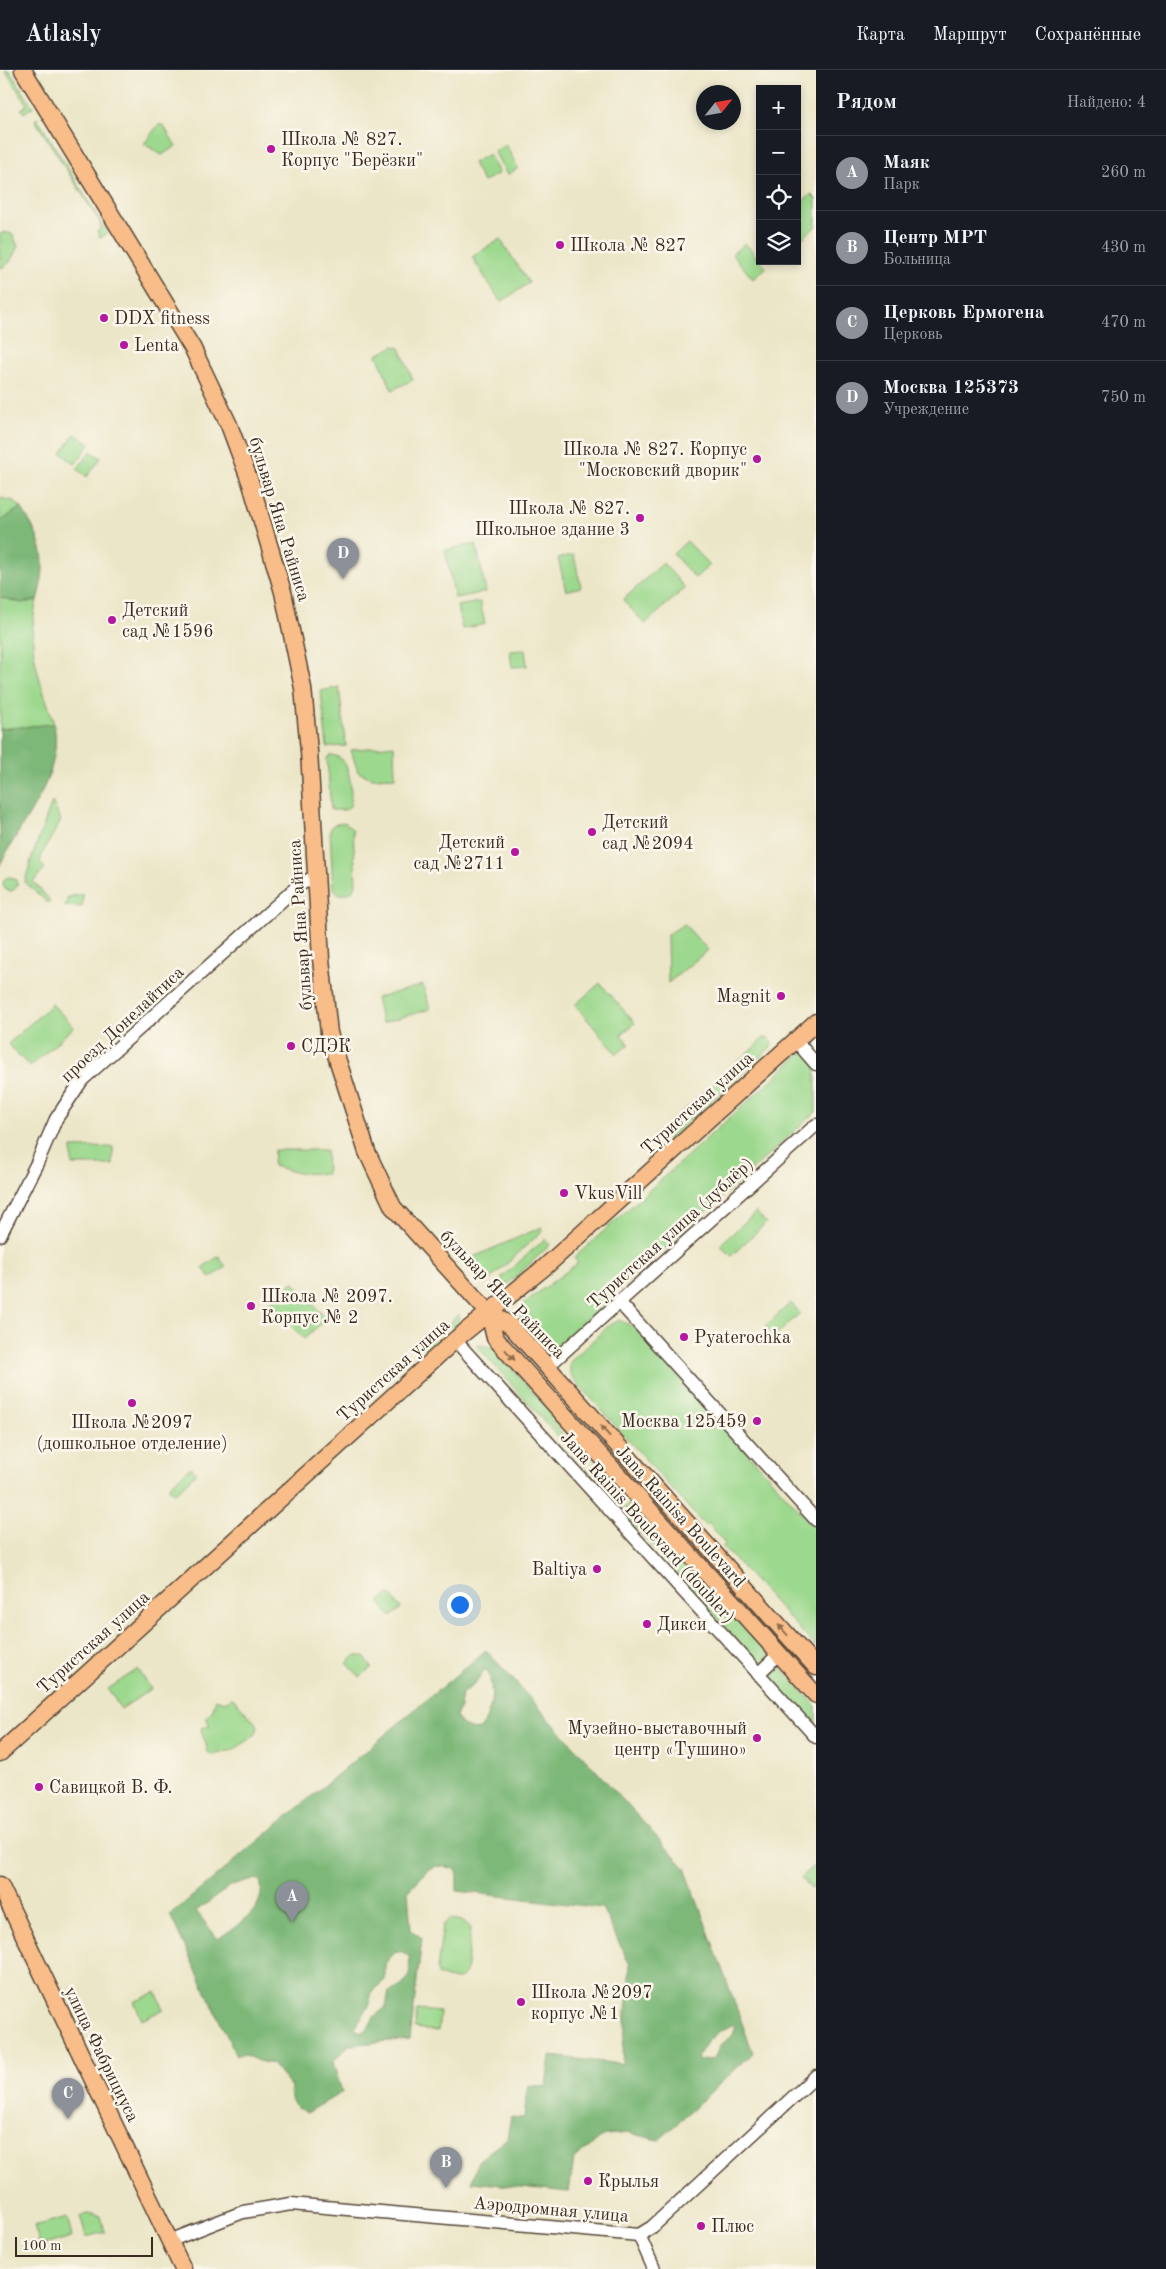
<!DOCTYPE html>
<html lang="ru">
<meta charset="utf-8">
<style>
body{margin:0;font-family:"Old Standard TT",serif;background:#242831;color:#f1f3f6}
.controls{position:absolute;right:15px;top:15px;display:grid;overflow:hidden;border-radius:0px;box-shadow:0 2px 8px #0003}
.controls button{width:45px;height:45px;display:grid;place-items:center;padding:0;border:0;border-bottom:1px solid #363941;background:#171b24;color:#f1f3f6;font:25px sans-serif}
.compass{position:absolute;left:696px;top:15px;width:45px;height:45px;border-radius:50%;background:#171b24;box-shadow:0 2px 8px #0003;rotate:59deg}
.scale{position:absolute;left:15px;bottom:12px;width:138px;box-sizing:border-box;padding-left:5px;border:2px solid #3b2a1e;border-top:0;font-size:14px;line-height:18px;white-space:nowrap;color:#3b2a1e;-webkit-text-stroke:4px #fbf7ec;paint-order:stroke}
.you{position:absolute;left:459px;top:1534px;width:18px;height:18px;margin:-12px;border:4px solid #fff;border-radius:50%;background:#1a73e8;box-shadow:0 0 0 8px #1a73e833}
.badge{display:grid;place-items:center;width:32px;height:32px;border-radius:50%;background:#8c9099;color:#fff;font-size:16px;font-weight:700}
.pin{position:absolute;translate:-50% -41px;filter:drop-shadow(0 1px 2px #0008)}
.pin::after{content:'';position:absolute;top:26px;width:18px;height:15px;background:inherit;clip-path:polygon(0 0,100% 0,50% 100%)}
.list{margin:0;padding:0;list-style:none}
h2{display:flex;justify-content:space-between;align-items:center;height:65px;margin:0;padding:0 20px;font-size:21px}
h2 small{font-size:16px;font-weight:400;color:#9ea1a6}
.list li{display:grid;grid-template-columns:32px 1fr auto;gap:15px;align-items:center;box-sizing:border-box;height:75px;padding:0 20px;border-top:1px solid #363941}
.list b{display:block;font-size:19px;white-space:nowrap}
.list p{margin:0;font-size:16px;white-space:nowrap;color:#9ea1a6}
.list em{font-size:16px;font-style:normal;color:#9ea1a6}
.icon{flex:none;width:28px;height:28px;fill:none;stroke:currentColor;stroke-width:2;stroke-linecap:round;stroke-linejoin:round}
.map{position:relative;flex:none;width:816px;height:2199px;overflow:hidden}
header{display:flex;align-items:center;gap:30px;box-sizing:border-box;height:70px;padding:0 25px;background:#171b24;border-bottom:1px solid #363941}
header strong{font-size:24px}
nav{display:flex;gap:28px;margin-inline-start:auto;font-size:18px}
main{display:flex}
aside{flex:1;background:#171b24}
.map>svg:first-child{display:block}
</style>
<header>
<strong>Atlasly</strong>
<nav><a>Карта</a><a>Маршрут</a><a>Сохранённые</a></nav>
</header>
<main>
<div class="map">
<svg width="816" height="2199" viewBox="0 0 816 2199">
<rect width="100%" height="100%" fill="#fbf7ec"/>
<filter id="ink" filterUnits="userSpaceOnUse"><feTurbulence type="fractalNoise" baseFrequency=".02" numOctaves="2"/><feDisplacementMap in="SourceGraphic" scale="10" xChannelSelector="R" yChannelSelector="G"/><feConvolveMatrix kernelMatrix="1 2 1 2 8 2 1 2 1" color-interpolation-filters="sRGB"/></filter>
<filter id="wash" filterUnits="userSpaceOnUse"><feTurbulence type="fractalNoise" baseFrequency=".0096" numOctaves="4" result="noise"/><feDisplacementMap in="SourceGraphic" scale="20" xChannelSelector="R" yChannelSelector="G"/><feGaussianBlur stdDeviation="1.12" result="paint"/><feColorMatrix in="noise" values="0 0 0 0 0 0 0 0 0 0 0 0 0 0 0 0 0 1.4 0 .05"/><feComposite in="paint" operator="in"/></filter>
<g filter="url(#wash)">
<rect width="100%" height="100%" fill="#ece6c8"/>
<g fill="#9cd88d" stroke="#6c8156">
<path d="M 5,0 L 9,0 L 33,37 L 24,43 L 21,39 L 27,35 Z"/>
<path d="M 37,48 L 108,163 L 100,168 L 97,161 L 101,159 L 99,151 L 35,50 Z"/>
<path d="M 158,55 L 163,55 L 176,76 L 162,85 L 144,74 Z"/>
<path d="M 506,75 L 518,98 L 507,105 L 494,81 Z"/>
<path d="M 489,84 L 499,103 L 483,112 L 473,93 Z"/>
<path d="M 811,124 L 816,129 L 816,156 L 797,173 L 797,136 Z"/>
<path d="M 4,162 L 12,164 L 18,176 L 10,192 L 0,199 L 0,164 Z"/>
<path d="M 500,169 L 529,213 L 501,232 L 472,187 Z"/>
<path d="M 745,173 L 766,198 L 753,209 L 732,184 Z"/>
<path d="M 394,276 L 400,278 L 413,310 L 392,320 L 377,285 Z"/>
<path d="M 75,364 L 90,374 L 75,394 L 61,383 Z"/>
<path d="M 91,381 L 101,388 L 87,407 L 77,399 Z"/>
<path d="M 0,428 L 14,431 L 21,437 L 0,452 Z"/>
<path d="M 687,471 L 710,495 L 695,508 L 673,484 Z"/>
<path d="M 476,474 L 486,522 L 455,528 L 445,480 Z"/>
<path d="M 574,485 L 581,517 L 566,521 L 558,488 Z"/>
<path d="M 663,493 L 685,518 L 645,554 L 623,530 Z"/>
<path d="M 0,527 L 21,533 L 37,530 C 25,579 40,608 54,654 L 0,659 Z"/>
<path d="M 480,532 L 485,554 L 462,559 L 457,536 Z"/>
<path d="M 525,580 L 527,596 L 512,597 L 510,581 Z"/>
<path d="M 339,617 L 346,676 L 327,677 L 321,621 Z"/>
<path d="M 394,675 L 395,707 L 372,708 L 358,702 L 351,680 Z"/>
<path d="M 331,685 C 352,686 351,719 351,735 L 345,740 L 331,740 L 327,688 Z"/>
<path d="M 52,732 L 61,750 L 43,782 L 40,792 L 45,798 L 33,812 L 50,830 L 48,833 L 25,812 L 31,790 Z"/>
<path d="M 345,752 L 353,760 L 356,815 C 352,823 348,824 339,824 L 333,818 L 330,760 L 333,755 Z"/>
<circle cx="10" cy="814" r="7"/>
<path d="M 83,824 L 82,837 L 65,836 L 68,827 Z"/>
<path d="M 684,854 L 708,880 L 668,913 L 667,865 Z"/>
<path d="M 600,913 L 635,953 L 621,965 L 629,974 L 617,984 L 575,935 Z"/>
<path d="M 423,915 L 430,939 L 382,953 L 376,928 Z"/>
<path d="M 52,934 L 74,957 L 30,997 L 8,974 Z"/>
<path d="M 764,968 L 769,968 L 772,971 L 771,977 L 670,1068 L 666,1069 L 662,1065 L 661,1061 Z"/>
<path d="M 816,970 L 816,1042 L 556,1277 C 545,1280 524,1258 521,1249 C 519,1243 521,1238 524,1233 L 578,1193 L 574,1188 Z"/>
<path d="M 113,1077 L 113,1095 L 72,1095 L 72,1078 Z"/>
<path d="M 274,1080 L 326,1080 L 327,1104 L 298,1103 L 273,1096 Z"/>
<path d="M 756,1142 L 766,1153 L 731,1186 L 720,1175 Z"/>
<path d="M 542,1157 L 543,1159 L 540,1163 L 488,1211 L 473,1194 L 475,1192 L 471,1188 Z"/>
<path d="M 545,1169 L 550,1175 L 508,1214 L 502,1214 L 502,1207 Z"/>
<path d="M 219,1186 L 226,1197 L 210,1208 L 203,1197 Z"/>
<path d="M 293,1212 L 326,1249 L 304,1269 L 270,1233 Z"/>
<path d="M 791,1233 L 800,1243 L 774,1267 L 765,1256 Z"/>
<path d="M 459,1244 L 458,1255 L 453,1261 L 448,1255 Z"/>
<path d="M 619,1250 L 634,1257 L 816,1459 L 816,1577 L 723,1477 L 725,1474 L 709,1453 L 705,1456 L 573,1308 L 570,1303 L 570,1292 L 607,1257 Z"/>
<path d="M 432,1268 L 438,1275 L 428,1284 L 422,1278 Z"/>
<path d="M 476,1275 L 493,1277 L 554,1346 C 554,1358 569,1372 577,1382 L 574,1384 Z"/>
<path d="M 191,1397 L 196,1403 L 174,1424 L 168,1417 Z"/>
<path d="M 586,1399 L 606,1421 L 602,1426 L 582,1403 Z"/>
<path d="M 612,1428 L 622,1440 L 628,1435 L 643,1446 L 767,1582 L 769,1589 L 756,1596 L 759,1594 L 619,1440 L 617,1442 L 608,1432 Z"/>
<path d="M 389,1523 L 401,1538 L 391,1547 L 379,1532 Z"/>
<path d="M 356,1585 L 364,1587 L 372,1597 L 360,1607 L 347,1593 Z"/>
<path d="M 774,1597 L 782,1599 L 816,1636 L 816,1657 L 766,1603 Z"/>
<path d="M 138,1599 L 151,1619 L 121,1639 L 108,1619 Z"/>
<path d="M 233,1628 L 258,1656 L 256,1664 L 234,1680 L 212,1685 L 207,1681 C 207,1672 202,1667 201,1658 L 210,1656 L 206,1647 L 212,1641 L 216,1629 L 224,1632 Z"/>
<path d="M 813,1796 L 816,1799 L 816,1815 L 811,1819 L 801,1807 Z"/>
<path d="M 450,1849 L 464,1851 L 471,1859 L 466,1903 L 462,1908 C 455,1910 445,1909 438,1904 L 437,1899 L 443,1855 Z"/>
<path d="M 156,1922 L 164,1939 L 142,1950 L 134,1932 Z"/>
<path d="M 417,1940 L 440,1942 L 438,1961 L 415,1958 Z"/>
<path d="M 87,2144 L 101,2146 L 105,2162 L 86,2167 L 80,2146 Z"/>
<path d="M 67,2147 L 72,2167 L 40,2176 L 34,2156 Z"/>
</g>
<g fill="#7db878" stroke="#5c714b" fill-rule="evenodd">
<path d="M 21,437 C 43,472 49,490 37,530 L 22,533 L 0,527 L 0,452 Z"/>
<path d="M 54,654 C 64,707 22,749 0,795 L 0,659 Z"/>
<path d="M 486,1580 L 685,1798 L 753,1983 L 659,2070 L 629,2063 L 605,2065 L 574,2089 L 569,2122 L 472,2112 L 478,2091 L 507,2068 L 511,2047 L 524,2048 L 528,2015 L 546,2017 L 550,1986 L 622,1994 L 630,1895 L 602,1838 L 457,1821 L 457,1800 C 426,1789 428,1803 408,1821 L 411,1860 L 422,1868 L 410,1969 L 349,1975 L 333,1992 L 342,2022 L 307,2043 C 295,2037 288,2031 291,2017 L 272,1994 L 258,1991 L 243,1984 L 236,1985 L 170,1845 ZM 484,1600 L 488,1601 C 494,1622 493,1641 480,1659 C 468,1661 462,1656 456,1646 L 460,1638 L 462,1623 L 475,1614 ZM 253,1809 L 260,1810 C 268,1839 239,1854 218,1869 L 196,1841 L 232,1815 ZM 395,1881 L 403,1882 L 409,1886 C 411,1909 409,1911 389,1922 L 386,1937 L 374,1947 L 367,1960 L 360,1962 L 354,1958 L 369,1936 L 372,1921 L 385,1910 L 385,1894 ZM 734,1954 L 735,1958 L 733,1965 L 721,1974 L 714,1989 L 699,1991 L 697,1988 L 707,1972 L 718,1962 Z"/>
</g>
</g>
<g filter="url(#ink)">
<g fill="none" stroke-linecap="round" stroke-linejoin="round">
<g stroke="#564638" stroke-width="15">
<g id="minor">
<path d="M 796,971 L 816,994"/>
<path d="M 0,1165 L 37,1093 L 56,1049 L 82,1010 L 299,815 L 316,806"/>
<path d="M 619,1232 L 816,1450"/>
<path d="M 455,1270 L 816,1667"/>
<path d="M 547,1297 L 816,1055"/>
<path d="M 758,1604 L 779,1584"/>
<path d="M 639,2165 L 654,2199"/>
<path d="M 169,2171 L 243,2142 L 291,2134 L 639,2165 L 652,2157 L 816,2006"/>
</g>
</g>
<g stroke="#564638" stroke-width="19">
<g id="major">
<path d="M 23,0 L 193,279 L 229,355 L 251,414 L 283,522 L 303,618 L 309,681 L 321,889 L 329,963 L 367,1082 L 393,1137 L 475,1228 L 489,1243 L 510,1255 L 816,1597"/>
<path d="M 489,1243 L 495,1268 L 816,1625"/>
<path d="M 0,1683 L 455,1270 L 546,1196 L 816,952"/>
<path d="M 0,1815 L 183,2199"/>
</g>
</g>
<use href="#minor" stroke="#fff" stroke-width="12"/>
<use href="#major" stroke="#f8bd89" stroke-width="16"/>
</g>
<defs><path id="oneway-solid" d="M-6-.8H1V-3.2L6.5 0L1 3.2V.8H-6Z" transform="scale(1.25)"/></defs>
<g fill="#906c4e">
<use href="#oneway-solid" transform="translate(510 1285) rotate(48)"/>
<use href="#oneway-solid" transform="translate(605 1361) rotate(-132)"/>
<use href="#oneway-solid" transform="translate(783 1560) rotate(-132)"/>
</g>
</g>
<g fill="#b5179e" stroke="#fbf7ec" stroke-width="2">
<circle cx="271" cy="79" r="5"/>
<circle cx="560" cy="175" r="5"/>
<circle cx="104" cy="248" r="5"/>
<circle cx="124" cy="275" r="5"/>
<circle cx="757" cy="389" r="5"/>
<circle cx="640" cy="448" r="5"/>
<circle cx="112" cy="550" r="5"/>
<circle cx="592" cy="762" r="5"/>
<circle cx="515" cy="782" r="5"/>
<circle cx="781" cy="926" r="5"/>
<circle cx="291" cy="976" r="5"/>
<circle cx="564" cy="1123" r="5"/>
<circle cx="251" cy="1236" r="5"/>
<circle cx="684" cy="1267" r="5"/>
<circle cx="132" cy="1333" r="5"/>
<circle cx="757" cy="1351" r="5"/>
<circle cx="597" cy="1499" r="5"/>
<circle cx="647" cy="1554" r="5"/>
<circle cx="757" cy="1668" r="5"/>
<circle cx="39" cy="1717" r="5"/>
<circle cx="521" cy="1932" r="5"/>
<circle cx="588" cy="2111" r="5"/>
<circle cx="701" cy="2156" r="5"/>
</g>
<g text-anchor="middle" stroke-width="5" stroke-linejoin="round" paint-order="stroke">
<g font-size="18" fill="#3b2a1e" stroke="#fbf7ec" text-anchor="start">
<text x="281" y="75">Школа № 827.<tspan x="281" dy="21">Корпус "Берёзки"</tspan></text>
<text x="570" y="181">Школа № 827</text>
<text x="114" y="254">DDX fitness</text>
<text x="134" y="281">Lenta</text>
<text x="747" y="385" text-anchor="end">Школа № 827. Корпус<tspan x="747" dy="21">"Московский дворик"</tspan></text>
<text x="630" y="444" text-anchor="end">Школа № 827.<tspan x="630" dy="21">Школьное здание 3</tspan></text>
<text x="122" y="546">Детский<tspan x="122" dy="21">сад №1596</tspan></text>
<text x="602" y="758">Детский<tspan x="602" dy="21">сад №2094</tspan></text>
<text x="505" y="778" text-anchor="end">Детский<tspan x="505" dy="21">сад №2711</tspan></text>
<text x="771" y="932" text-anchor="end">Magnit</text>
<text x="301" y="982">СДЭК</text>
<text x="574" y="1129">VkusVill</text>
<text x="261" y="1232">Школа № 2097.<tspan x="261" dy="21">Корпус № 2</tspan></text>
<text x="694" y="1273">Pyaterochka</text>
<text x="747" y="1357" text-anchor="end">Москва 125459</text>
<text x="132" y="1358" text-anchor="middle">Школа №2097<tspan x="132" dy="21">(дошкольное отделение)</tspan></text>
<text x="587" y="1505" text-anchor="end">Baltiya</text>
<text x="657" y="1560">Дикси</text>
<text x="747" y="1664" text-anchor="end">Музейно-выставочный<tspan x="747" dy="21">центр «Тушино»</tspan></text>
<text x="49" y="1723">Савицкой В. Ф.</text>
<text x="531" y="1928">Школа №2097<tspan x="531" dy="21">корпус №1</tspan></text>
<text x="598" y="2117">Крылья</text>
<text x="711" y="2162">Плюс</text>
</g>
<g font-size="18" fill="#3b2a1e" stroke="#fbf7ec">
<text transform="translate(280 449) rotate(73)" y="6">бульвар Яна Райниса</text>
<text transform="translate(300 855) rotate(-94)" y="6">бульвар Яна Райниса</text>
<text transform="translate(122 954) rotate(-43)" y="6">проезд Донелайтиса</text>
<text transform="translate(697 1033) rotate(-42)" y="6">Туристская улица</text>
<text transform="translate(670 1163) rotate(-42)" y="6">Туристская улица (дублёр)</text>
<text transform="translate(503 1224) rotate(46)" y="6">бульвар Яна Райниса</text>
<text transform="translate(393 1300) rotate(-42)" y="6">Туристская улица</text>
<text transform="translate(681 1446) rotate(48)" y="6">Jana Rainisa Boulevard</text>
<text transform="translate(648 1457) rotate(48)" y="6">Jana Rainis Boulevard (doubler)</text>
<text transform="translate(93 1572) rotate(-42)" y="6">Туристская улица</text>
<text transform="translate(102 1984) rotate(64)" y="6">улица Фабрициуса</text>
<text transform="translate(551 2139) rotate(5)" y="6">Аэродромная улица</text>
</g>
</g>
</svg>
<div class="controls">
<button>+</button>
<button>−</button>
<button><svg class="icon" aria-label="locate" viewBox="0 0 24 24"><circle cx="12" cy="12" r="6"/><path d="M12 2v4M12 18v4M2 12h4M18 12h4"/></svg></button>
<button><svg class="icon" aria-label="layers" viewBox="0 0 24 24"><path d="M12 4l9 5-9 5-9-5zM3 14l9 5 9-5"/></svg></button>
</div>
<svg class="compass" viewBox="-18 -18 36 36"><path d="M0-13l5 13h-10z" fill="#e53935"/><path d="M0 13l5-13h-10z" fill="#9ea1a6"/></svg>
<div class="scale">100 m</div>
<div class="you"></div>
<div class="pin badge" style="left:292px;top:1852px">A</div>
<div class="pin badge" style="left:446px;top:2118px">B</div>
<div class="pin badge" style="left:68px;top:2049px">C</div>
<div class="pin badge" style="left:343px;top:509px">D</div>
</div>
<aside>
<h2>Рядом<small>Найдено: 4</small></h2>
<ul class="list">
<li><span class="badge">A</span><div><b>Маяк</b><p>Парк</p></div><em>260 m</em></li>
<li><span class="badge">B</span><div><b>Центр МРТ</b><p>Больница</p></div><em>430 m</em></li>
<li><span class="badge">C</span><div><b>Церковь Ермогена</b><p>Церковь</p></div><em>470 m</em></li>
<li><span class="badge">D</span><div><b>Москва 125373</b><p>Учреждение</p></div><em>750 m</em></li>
</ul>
</aside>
</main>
